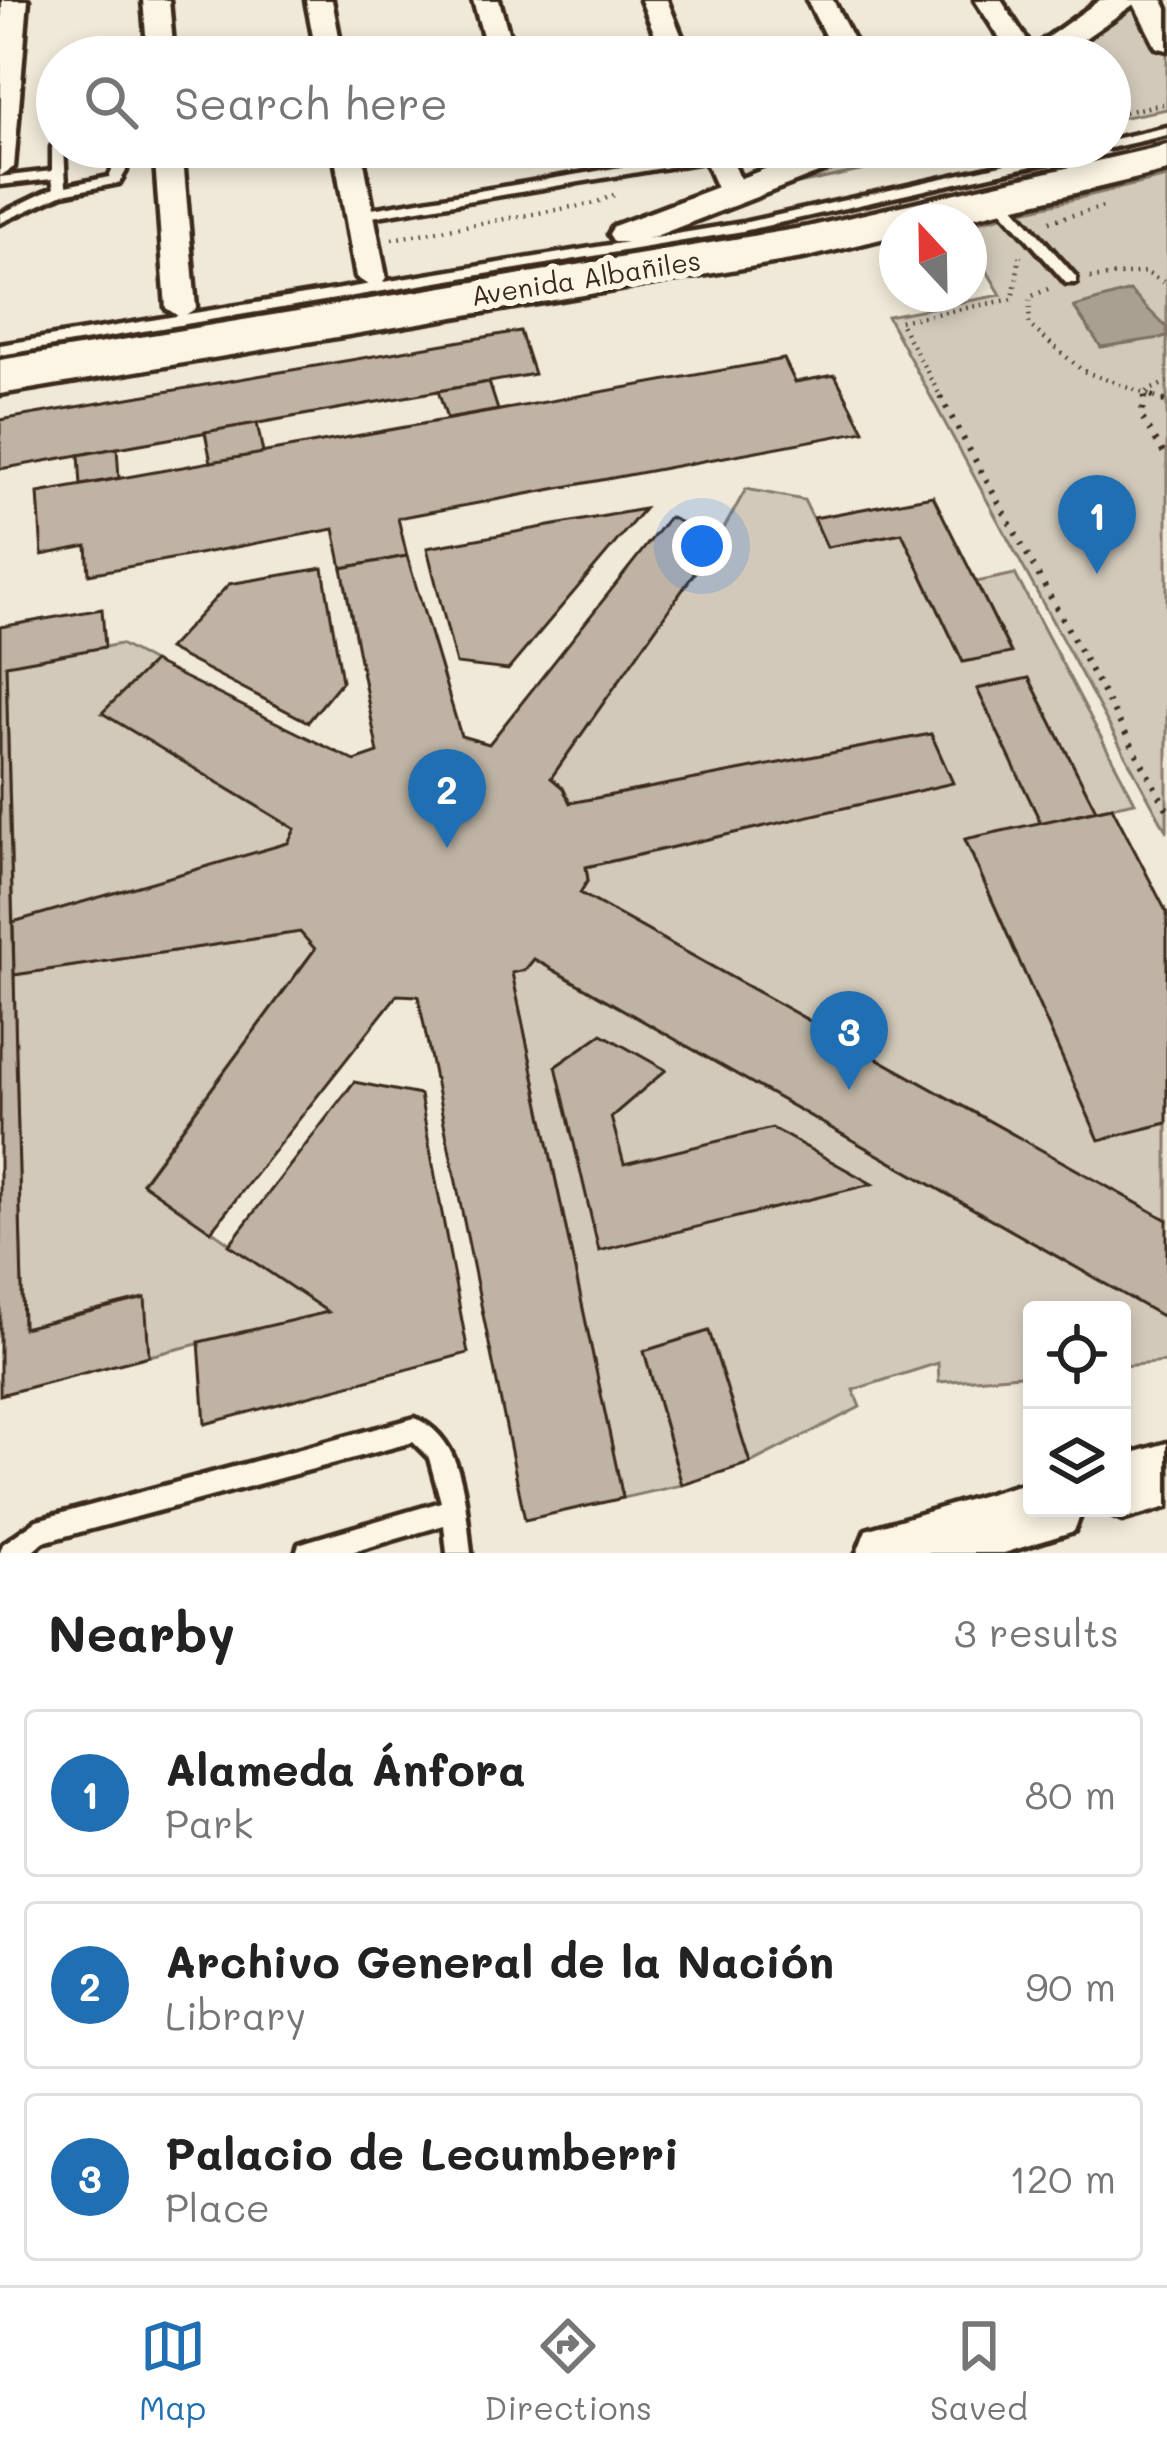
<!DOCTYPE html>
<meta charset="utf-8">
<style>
body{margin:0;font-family:Mali,sans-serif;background:#f6f6f6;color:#222}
.controls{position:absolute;right:36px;bottom:36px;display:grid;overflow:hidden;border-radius:12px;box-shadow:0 6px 18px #0003}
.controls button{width:108px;height:108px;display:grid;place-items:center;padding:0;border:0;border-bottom:3px solid #e0e0e0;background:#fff;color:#222;font:60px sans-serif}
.compass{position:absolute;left:879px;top:204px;width:108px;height:108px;border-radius:50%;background:#fff;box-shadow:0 6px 18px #0003;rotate:338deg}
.you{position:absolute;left:702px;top:546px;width:42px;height:42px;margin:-30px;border:9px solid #fff;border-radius:50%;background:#1a73e8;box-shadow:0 0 0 18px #1a73e833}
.badge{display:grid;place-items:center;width:78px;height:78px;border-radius:50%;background:#1f6fb2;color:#fff;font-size:39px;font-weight:700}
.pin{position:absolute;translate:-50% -99px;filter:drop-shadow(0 3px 6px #0008)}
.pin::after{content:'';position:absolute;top:63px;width:42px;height:36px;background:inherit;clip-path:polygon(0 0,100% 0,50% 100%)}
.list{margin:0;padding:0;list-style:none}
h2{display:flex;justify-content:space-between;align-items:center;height:156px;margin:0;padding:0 48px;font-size:51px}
h2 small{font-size:39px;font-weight:400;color:#767676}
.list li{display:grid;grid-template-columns:78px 1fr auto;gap:36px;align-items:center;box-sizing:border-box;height:168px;margin:0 24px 24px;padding:0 24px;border:3px solid #e0e0e0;border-radius:12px}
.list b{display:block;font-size:45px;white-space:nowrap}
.list p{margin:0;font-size:39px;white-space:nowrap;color:#767676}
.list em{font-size:39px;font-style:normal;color:#767676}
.icon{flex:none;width:66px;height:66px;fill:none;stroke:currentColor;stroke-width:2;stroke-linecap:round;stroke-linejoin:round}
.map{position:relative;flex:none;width:1167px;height:1553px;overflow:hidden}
.search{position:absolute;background:#fff;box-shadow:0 6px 18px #0003;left:36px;right:36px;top:36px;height:132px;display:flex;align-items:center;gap:30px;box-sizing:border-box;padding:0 42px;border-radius:66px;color:#767676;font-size:45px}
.sheet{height:732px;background:#fff}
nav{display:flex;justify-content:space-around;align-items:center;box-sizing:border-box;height:168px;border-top:3px solid #e0e0e0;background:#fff;font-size:33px;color:#767676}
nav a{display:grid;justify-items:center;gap:6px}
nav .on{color:#1f6fb2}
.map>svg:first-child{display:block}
</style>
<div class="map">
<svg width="1167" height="1553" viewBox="0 0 1167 1553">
<rect width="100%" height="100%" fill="#f0e9d9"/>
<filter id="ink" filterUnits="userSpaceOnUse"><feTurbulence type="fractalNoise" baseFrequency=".00833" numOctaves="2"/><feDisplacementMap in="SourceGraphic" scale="24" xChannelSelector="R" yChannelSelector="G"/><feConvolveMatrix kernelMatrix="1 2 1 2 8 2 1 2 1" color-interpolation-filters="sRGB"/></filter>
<g filter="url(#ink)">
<g fill="#d2c9ba" stroke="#867a6c" stroke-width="3">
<path d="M 1125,0 L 1167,0 L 1167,109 L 1110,120 L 1110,57 L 1043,57 Z"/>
<path d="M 866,147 L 973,147 L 789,186 Z"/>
<path d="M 1167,177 L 1167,832 L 887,316 L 1001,295 L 969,240 L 969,224 Z"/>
<path d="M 746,489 L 804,500 L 827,547 L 902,533 L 963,662 L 1011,652 L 976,582 L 1015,574 L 1135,802 L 1096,810 L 1029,678 L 978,688 L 1041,823 L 965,840 L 1099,1140 L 1167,1123 L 1167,1220 L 580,893 L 588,880 L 586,867 L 952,783 L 931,734 L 570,803 L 563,788 L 551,778 L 718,539 Z"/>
<path d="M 120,644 L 153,662 L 103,713 L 295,829 L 288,843 L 13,922 L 6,665 Z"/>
<path d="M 300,932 L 315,949 L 142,1182 L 328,1312 L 149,1356 L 144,1298 L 23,1328 L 14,975 Z"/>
<path d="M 534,959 L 1167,1319 L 1167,1362 L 1122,1366 L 1122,1310 L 1032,1310 L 1032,1374 L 939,1382 L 938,1363 L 853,1390 L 860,1407 L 750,1463 L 708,1331 L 644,1351 L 682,1485 L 623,1498 L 512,973 L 525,970 Z"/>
</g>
<path fill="#aaa091" stroke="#7e7163" stroke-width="3" d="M 1130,291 L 1167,328 L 1167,337 L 1101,347 L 1074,307 Z"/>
<g fill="#beb3a4" stroke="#3b2a1e" stroke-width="3">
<path d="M 520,331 L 534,374 L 0,469 L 0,420 Z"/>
<path d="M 784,359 L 795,382 L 835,375 L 864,431 L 398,518 L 407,556 L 342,568 L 334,529 L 89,574 L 87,546 L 42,555 L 38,493 Z"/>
<path d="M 489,382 L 498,410 L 447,419 L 438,391 Z"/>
<path d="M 257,423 L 263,453 L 211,462 L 205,432 Z"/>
<path d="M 117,448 L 119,478 L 81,485 L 79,455 Z"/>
<path d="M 933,496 L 976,582 L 1011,653 L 963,662 L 902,533 L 827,547 L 814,518 Z"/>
<path d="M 644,509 L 508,670 L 456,664 L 427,548 Z"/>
<path d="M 669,517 L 718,539 L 551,778 L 563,788 L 570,803 L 931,734 L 953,783 L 586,867 L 588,880 L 580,893 L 1167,1220 L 1167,1319 L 534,959 L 525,970 L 512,973 L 623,1498 L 525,1520 L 418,996 L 397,995 L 211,1231 L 142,1183 L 315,949 L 300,932 L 14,975 L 13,922 L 288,843 L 295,829 L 102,713 L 153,662 L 355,761 L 378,753 L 342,568 L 407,556 L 461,736 L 489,744 Z"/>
<path d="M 323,568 L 342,681 L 308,722 L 168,649 L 229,584 Z"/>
<path d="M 102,609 L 105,647 L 6,665 L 23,1328 L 145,1298 L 149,1356 L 0,1395 L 0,627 Z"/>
<path d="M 1029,678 L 1096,810 L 1041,823 L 977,689 Z"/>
<path d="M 1112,807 L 1167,913 L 1167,1123 L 1099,1140 L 965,839 Z"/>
<path d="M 602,1034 L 666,1070 L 611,1117 L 624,1164 L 772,1128 L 872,1184 L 599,1251 L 556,1066 Z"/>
<path d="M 354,1082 L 420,1095 L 468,1353 L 205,1424 L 199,1342 L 328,1312 L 229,1245 Z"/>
<path d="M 709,1331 L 750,1463 L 682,1485 L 644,1351 Z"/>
</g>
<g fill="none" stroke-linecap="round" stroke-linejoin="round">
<g stroke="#3b2a1e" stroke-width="9">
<g id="service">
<path d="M 57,92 L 57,133 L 51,129 L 51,96 Z"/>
<path d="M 1167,127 L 1167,135 L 1110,148 L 1106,147 L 1110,147 L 1110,140 Z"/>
<path d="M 57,143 L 57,147 L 64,147 L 66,186 L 109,177 L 112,171 L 111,147 L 123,147 L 126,171 L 119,183 L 63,194 L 0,223 L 0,214 L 54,188 L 52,179 L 0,185 L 0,177 L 52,171 L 52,147 Z"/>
<path d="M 1081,147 L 1104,147 L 1098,151 L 743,231 L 0,355 L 0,345 L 743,223 Z"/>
<path d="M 716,151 L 721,152 L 721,158 L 360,219 L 353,215 L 360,211 Z"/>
<path d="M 998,193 L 1003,194 L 1076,277 L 1076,283 L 1066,283 L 993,200 L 991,197 Z"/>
<path d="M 415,1418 C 466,1440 465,1506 471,1553 L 447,1553 L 444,1525 L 349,1553 L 296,1553 L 299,1544 L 308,1541 L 441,1502 L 429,1458 L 413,1442 L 43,1542 L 31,1553 L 0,1553 L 3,1544 L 37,1520 Z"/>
</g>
</g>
<g stroke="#3b2a1e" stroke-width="9">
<g id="minor">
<path d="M 2,0 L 28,0 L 14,167 L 0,176 Z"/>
<path d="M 143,0 L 169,0 L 174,57 L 148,57 Z"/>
<path d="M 306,0 L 332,0 L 343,57 L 317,57 Z"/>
<path d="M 473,0 L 499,0 L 515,57 L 489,57 Z"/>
<path d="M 641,0 L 667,0 L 690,57 L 664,57 Z"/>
<path d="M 807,0 L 833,0 L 862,57 L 836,57 Z"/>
<path d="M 975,0 L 1001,0 L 1038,57 L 1012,57 Z"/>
<path d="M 154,147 L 182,147 L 196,308 L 181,318 L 166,308 Z"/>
<path d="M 333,147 L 361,147 L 386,277 L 382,284 L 371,287 L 356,277 Z"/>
<path d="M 515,147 L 543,147 L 543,148 L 529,156 Z"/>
<path d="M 699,147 L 727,147 L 747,196 L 743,202 L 723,202 Z"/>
</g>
</g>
<g stroke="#3b2a1e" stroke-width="9">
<g id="tertiary">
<path d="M 1100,0 L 1163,0 L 1167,9 L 1167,50 L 1156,47 L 1134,4 L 1058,57 L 1020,57 Z"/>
<path d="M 823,147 L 872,147 L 867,154 L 640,242 L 614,242 L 609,234 L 614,226 Z"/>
<path d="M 1167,1443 L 1167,1507 L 1122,1520 L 1100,1510 L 1122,1508 L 1122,1456 Z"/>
<path d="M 1032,1481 L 1032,1508 L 1083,1508 L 1074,1531 L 1004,1553 L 857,1553 L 866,1530 Z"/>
</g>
</g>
<g stroke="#3b2a1e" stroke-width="9">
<path id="primary" d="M 1167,145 L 1167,171 L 954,222 L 897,222 L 897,235 L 808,257 L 0,394 L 0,360 L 808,227 Z"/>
</g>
<g stroke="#3b2a1e" stroke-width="4.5" stroke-dasharray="1.5 6" stroke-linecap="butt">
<path d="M 1110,115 L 1167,103"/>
<path d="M 881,164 L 960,147"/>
<path d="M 1050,221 L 1107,206"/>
<path d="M 392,239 L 595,203 L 614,195"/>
<path d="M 1090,278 L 1145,272 L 1167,284"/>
<path d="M 1048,289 L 1030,297 L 1029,325 L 1083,371 L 1159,399"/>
<path d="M 1146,392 L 1167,382"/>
<path d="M 942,399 L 899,321 L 1013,299 L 1020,256"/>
<path d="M 1145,399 L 1146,392"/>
</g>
<g stroke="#3b2a1e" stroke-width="6" stroke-dasharray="3 9" stroke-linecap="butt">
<path d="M 940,396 L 1167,809"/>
<path d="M 1145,396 L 1141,416 L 1167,459"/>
<path d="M 1151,396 L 1167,402"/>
</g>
<use href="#service" fill="#fcf5e5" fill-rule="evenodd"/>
<use href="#minor" fill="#fcf5e5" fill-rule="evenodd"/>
<use href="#tertiary" fill="#fcf5e5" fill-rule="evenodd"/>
<use href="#primary" fill="#fcf5e5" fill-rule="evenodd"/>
</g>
</g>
<g text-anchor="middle" stroke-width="12" stroke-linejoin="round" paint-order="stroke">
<g font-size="27" fill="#3b2a1e" stroke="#fcf5e5">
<text transform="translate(586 279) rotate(-9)" y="9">Avenida Albañiles</text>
</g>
</g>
</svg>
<div class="controls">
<button><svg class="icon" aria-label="locate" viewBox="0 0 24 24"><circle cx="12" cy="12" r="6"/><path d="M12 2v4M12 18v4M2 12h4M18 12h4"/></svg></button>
<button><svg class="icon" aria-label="layers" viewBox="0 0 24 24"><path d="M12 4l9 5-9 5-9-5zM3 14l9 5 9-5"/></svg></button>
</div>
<svg class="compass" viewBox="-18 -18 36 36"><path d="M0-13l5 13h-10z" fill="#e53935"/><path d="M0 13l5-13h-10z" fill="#767676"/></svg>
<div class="you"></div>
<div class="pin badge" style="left:1097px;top:574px">1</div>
<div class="pin badge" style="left:447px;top:848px">2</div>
<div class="pin badge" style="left:849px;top:1090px">3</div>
<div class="search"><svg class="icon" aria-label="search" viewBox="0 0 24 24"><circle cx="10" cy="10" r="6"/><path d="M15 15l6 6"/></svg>Search here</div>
</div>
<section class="sheet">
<h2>Nearby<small>3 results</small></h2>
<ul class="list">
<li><span class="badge">1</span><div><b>Alameda Ánfora</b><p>Park</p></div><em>80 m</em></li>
<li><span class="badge">2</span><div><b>Archivo General de la Nación</b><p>Library</p></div><em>90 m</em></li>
<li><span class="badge">3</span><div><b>Palacio de Lecumberri</b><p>Place</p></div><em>120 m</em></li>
</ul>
</section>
<nav>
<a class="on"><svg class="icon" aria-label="map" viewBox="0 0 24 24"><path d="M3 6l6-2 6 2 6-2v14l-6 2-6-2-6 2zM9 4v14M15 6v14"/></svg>Map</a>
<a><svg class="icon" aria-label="directions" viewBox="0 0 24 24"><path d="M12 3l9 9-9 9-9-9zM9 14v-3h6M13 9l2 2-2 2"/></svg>Directions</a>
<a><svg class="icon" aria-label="saved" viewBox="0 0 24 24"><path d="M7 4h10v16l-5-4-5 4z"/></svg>Saved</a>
</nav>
